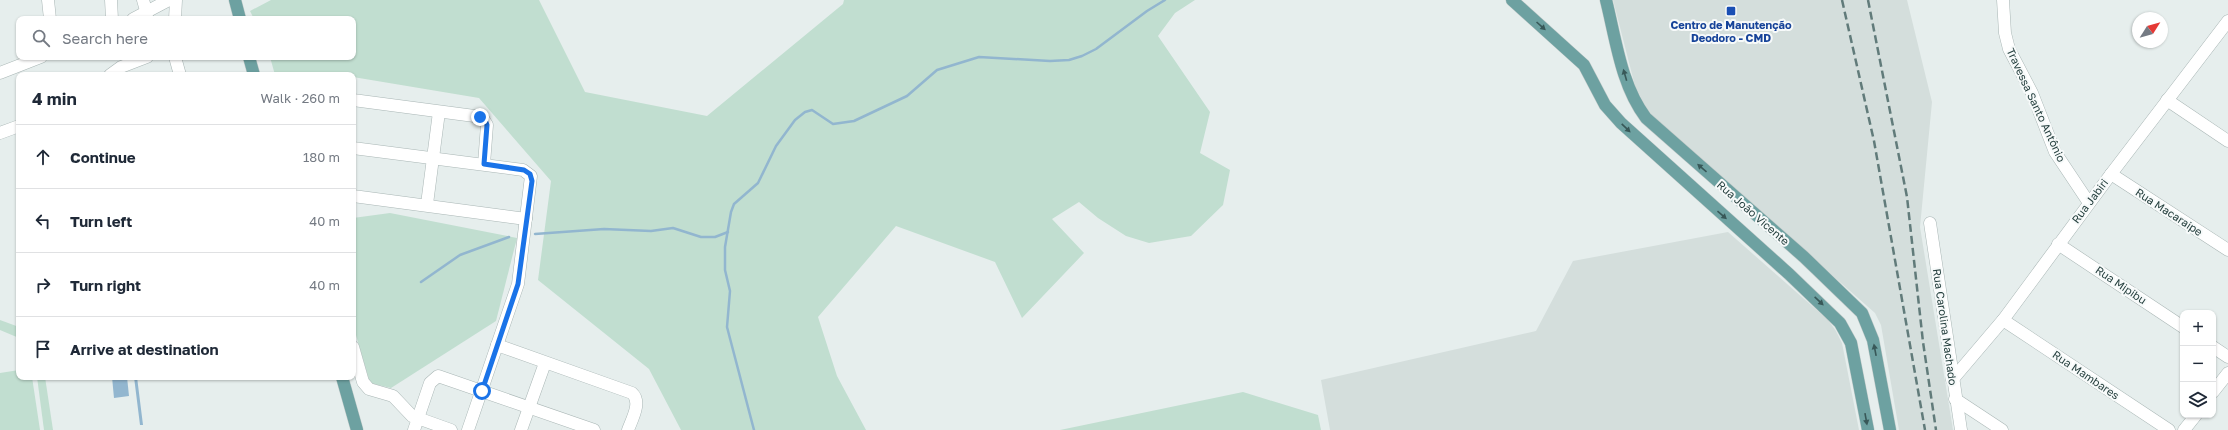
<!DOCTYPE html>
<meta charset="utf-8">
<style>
body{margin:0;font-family:"Golos Text",sans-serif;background:#f2f2f3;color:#1f2937}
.controls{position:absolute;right:12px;bottom:12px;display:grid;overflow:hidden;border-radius:8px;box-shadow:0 1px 3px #0004}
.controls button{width:36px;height:36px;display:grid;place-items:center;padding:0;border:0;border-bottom:1px solid #e0e1e3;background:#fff;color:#1f2937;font:20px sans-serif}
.compass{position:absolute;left:2132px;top:12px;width:36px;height:36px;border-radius:50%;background:#fff;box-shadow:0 1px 3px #0004;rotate:53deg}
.stop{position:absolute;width:12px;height:12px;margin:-9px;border:3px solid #1a73e8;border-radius:50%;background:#fff}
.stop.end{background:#1a73e8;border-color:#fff;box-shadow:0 1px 4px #0008}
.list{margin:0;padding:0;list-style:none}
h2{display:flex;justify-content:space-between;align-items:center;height:52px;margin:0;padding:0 16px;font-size:17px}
h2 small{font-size:13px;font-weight:400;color:#747a83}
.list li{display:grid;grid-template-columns:26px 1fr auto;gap:12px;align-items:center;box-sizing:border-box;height:64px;padding:0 16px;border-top:1px solid #e0e1e3}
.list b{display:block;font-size:15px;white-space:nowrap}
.list em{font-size:13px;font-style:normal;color:#747a83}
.icon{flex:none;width:22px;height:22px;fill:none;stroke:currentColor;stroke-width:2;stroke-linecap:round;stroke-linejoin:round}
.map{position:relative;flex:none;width:2228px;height:430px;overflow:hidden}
.search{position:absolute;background:#fff;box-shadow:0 1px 3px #0004;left:16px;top:16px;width:340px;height:44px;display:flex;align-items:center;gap:10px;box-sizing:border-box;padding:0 14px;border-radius:8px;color:#747a83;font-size:15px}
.panel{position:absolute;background:#fff;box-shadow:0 1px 3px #0004;left:16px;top:72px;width:340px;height:308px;border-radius:8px}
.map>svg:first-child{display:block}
</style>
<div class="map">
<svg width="2228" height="430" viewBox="0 0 2228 430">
<rect width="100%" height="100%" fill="#e6eeed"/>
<g fill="#d4dedc">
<path d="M 1613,0 L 1907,0 L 1932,102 L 1920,227 L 1953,430 L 1899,430 L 1881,325 L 1875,313 L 1656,120 L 1645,106 L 1635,86 Z"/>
<path d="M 1728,232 L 1828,320 L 1836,331 L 1842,343 L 1859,430 L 1330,430 L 1321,380 L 1536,331 L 1573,261 Z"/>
</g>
<g fill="#c1ded0">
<path d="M 271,0 L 539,0 L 585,92 L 707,116 L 843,4 L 844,0 L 1195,0 L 1175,13 L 1158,36 L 1210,112 L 1200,153 L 1230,170 L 1223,205 L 1191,236 L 1149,243 L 1126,236 L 1098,218 L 1079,202 L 1052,219 L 1084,253 L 1022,318 L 995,262 L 896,226 L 818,317 L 837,376 L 866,430 L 681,430 L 649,369 L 538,280 L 551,181 L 479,98 L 353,77 L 353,75 L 318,72 L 311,75 L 275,75 L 270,57 L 353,57 L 353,19 L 254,19 L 250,11 Z"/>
<path d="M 390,213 L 517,238 L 496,321 L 391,388 L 370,383 L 353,325 L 353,218 Z"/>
<path d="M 0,320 L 19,327 L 19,338 L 0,330 Z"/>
<path d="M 19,370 L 19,377 L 32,377 L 40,430 L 0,430 L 0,373 Z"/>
<path d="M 37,377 L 45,377 L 53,430 L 44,430 Z"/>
<path d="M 1243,392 L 1318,415 L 1321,430 L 1060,430 Z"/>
</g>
<g fill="#92b6cf">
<path d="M 112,377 L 127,377 L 129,396 L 114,398 Z"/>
<path d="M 134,377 L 137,377 L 143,425 L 140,425 Z"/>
</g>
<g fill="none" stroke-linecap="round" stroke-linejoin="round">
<g stroke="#92b6cf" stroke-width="2.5">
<path d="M 535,234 L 604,229 L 651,231 L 673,228 L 701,237 L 715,237 L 728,232"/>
<path d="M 421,282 L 460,255 L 509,237"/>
<path d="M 754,430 L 727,327 L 730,291 L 725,270 L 725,247 L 731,212 L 734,204 L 758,183 L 776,146 L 795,120 L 805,112 L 812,110 L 833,124 L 854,121 L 907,96 L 937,70 L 979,57 L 1050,61 L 1069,60 L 1082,56 L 1096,49 L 1147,11 L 1165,0"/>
</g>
<g stroke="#a9b6b5" stroke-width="13">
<g id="minor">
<path d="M 48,0 L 50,19"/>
<path d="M 111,0 L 112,19"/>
<path d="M 143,0 L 147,14"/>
<path d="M 2003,0 L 2005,33 L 2009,49 L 2032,93 L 2055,152 L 2089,203"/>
<path d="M 133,19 L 169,0"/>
<path d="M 175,19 L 176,0"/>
<path d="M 175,57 L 180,75"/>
<path d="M 0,73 L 41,57"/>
<path d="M 110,75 L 121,67 L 147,57"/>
<path d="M 353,100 L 482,117 L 487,125 L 484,164"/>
<path d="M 2167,100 L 2228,141"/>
<path d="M 0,133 L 19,126"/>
<path d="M 353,148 L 523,170 L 531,176 L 518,284 L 468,430"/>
<path d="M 2111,174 L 2228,250"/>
<path d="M 353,196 L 526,219"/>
<path d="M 427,204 L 439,112"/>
<path d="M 1930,223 L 1961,430"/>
<path d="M 2058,244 L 2183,327"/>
<path d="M 2003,320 L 2169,430"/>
<path d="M 497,345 L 632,393 C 642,402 632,419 628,430"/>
<path d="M 353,347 L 363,382 L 369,389 L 393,396 L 412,416 L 451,430"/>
<path d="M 2213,347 L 2228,357"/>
<path d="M 1952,380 L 2003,320 L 2111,174 L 2228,21"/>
<path d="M 2213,392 L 2228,373"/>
<path d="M 1955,399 L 2002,430"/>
<path d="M 414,430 L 430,383 L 438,376 L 594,430"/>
<path d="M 521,430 L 545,363"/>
<path d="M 2184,430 L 2196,415"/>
</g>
</g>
<g stroke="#c2cac9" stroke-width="13">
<g id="major">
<path d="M 235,0 L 240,19"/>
<path d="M 1512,0 L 1584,65 L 1605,105 L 1621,123 L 1789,274 L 1840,323 L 1851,343 L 1868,430"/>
<path d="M 1606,0 C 1616,40 1621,85 1646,118 L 1804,257 L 1862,313 L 1873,340 L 1890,430"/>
<path d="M 249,57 L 254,75"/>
<path d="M 342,377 L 357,430"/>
</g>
</g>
<use href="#minor" stroke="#fff" stroke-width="12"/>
<use href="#major" stroke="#6da1a1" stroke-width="12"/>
<g stroke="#617b7a" stroke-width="2.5" stroke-dasharray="8 4" stroke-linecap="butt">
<path d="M 1842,0 L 1874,141 L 1925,430"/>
<path d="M 1868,0 L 1907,197 L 1923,342 L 1936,430"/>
</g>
</g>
<defs><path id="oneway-solid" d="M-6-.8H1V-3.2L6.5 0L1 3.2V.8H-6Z"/></defs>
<g fill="#385858">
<use href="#oneway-solid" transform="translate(1541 26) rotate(42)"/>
<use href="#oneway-solid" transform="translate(1625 75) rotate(-106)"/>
<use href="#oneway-solid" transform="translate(1626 128) rotate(44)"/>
<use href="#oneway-solid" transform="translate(1702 168) rotate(-139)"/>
<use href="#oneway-solid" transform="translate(1722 215) rotate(41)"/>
<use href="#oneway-solid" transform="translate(1819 301) rotate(43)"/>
<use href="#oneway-solid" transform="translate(1875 350) rotate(-101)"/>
<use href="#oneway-solid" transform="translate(1866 419) rotate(80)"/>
</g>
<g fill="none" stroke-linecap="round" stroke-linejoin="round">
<path stroke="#1a73e8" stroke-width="5" d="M 480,117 L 485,120 L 487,125 L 484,164 L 524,170 L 530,174 L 532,181 L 518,284 L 482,391"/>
</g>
<rect fill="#1a4fb4" stroke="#f7fafa" stroke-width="1.5" x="1726" y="6" width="10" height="10" rx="2"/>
<g text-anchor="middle" stroke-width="4" stroke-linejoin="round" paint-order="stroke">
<g font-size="11" font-weight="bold" fill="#164399" stroke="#f7fafa">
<text x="1731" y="29">Centro de Manutenção<tspan x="1731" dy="13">Deodoro - CMD</tspan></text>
</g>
<g font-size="11" fill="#26403f" stroke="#f7fafa">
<text transform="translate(2036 105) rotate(65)" y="4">Travessa Santo Antônio</text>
<text transform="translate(2090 201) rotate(-53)" y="4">Rua Jabiri</text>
<text transform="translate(2169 212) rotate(33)" y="4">Rua Macaraipe</text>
<text transform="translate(1753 213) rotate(41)" y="4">Rua João Vicente</text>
<text transform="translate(2121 285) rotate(34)" y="4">Rua Mipibu</text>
<text transform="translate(1945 327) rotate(82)" y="4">Rua Carolina Machado</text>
<text transform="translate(2086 375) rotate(34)" y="4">Rua Mambares</text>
</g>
</g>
</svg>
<div class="controls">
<button>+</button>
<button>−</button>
<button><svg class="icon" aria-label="layers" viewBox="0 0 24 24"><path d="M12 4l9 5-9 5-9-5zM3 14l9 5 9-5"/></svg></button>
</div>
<svg class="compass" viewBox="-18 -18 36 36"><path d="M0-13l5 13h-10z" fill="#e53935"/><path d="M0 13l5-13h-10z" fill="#747a83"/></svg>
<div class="stop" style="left:482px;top:391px"></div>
<div class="stop end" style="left:480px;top:117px"></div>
<div class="search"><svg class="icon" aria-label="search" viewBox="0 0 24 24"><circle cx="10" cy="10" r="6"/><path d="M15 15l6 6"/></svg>Search here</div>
<section class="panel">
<h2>4 min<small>Walk · 260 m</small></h2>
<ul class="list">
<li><svg class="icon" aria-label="ahead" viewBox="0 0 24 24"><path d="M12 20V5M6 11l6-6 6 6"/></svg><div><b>Continue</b></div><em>180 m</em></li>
<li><svg class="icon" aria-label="left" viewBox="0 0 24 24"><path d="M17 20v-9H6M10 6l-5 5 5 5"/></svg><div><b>Turn left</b></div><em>40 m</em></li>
<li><svg class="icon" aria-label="right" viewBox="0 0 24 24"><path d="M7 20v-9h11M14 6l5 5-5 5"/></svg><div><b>Turn right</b></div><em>40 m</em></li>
<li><svg class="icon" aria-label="arrive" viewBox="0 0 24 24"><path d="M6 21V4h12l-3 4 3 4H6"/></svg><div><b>Arrive at destination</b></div></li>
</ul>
</section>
</div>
